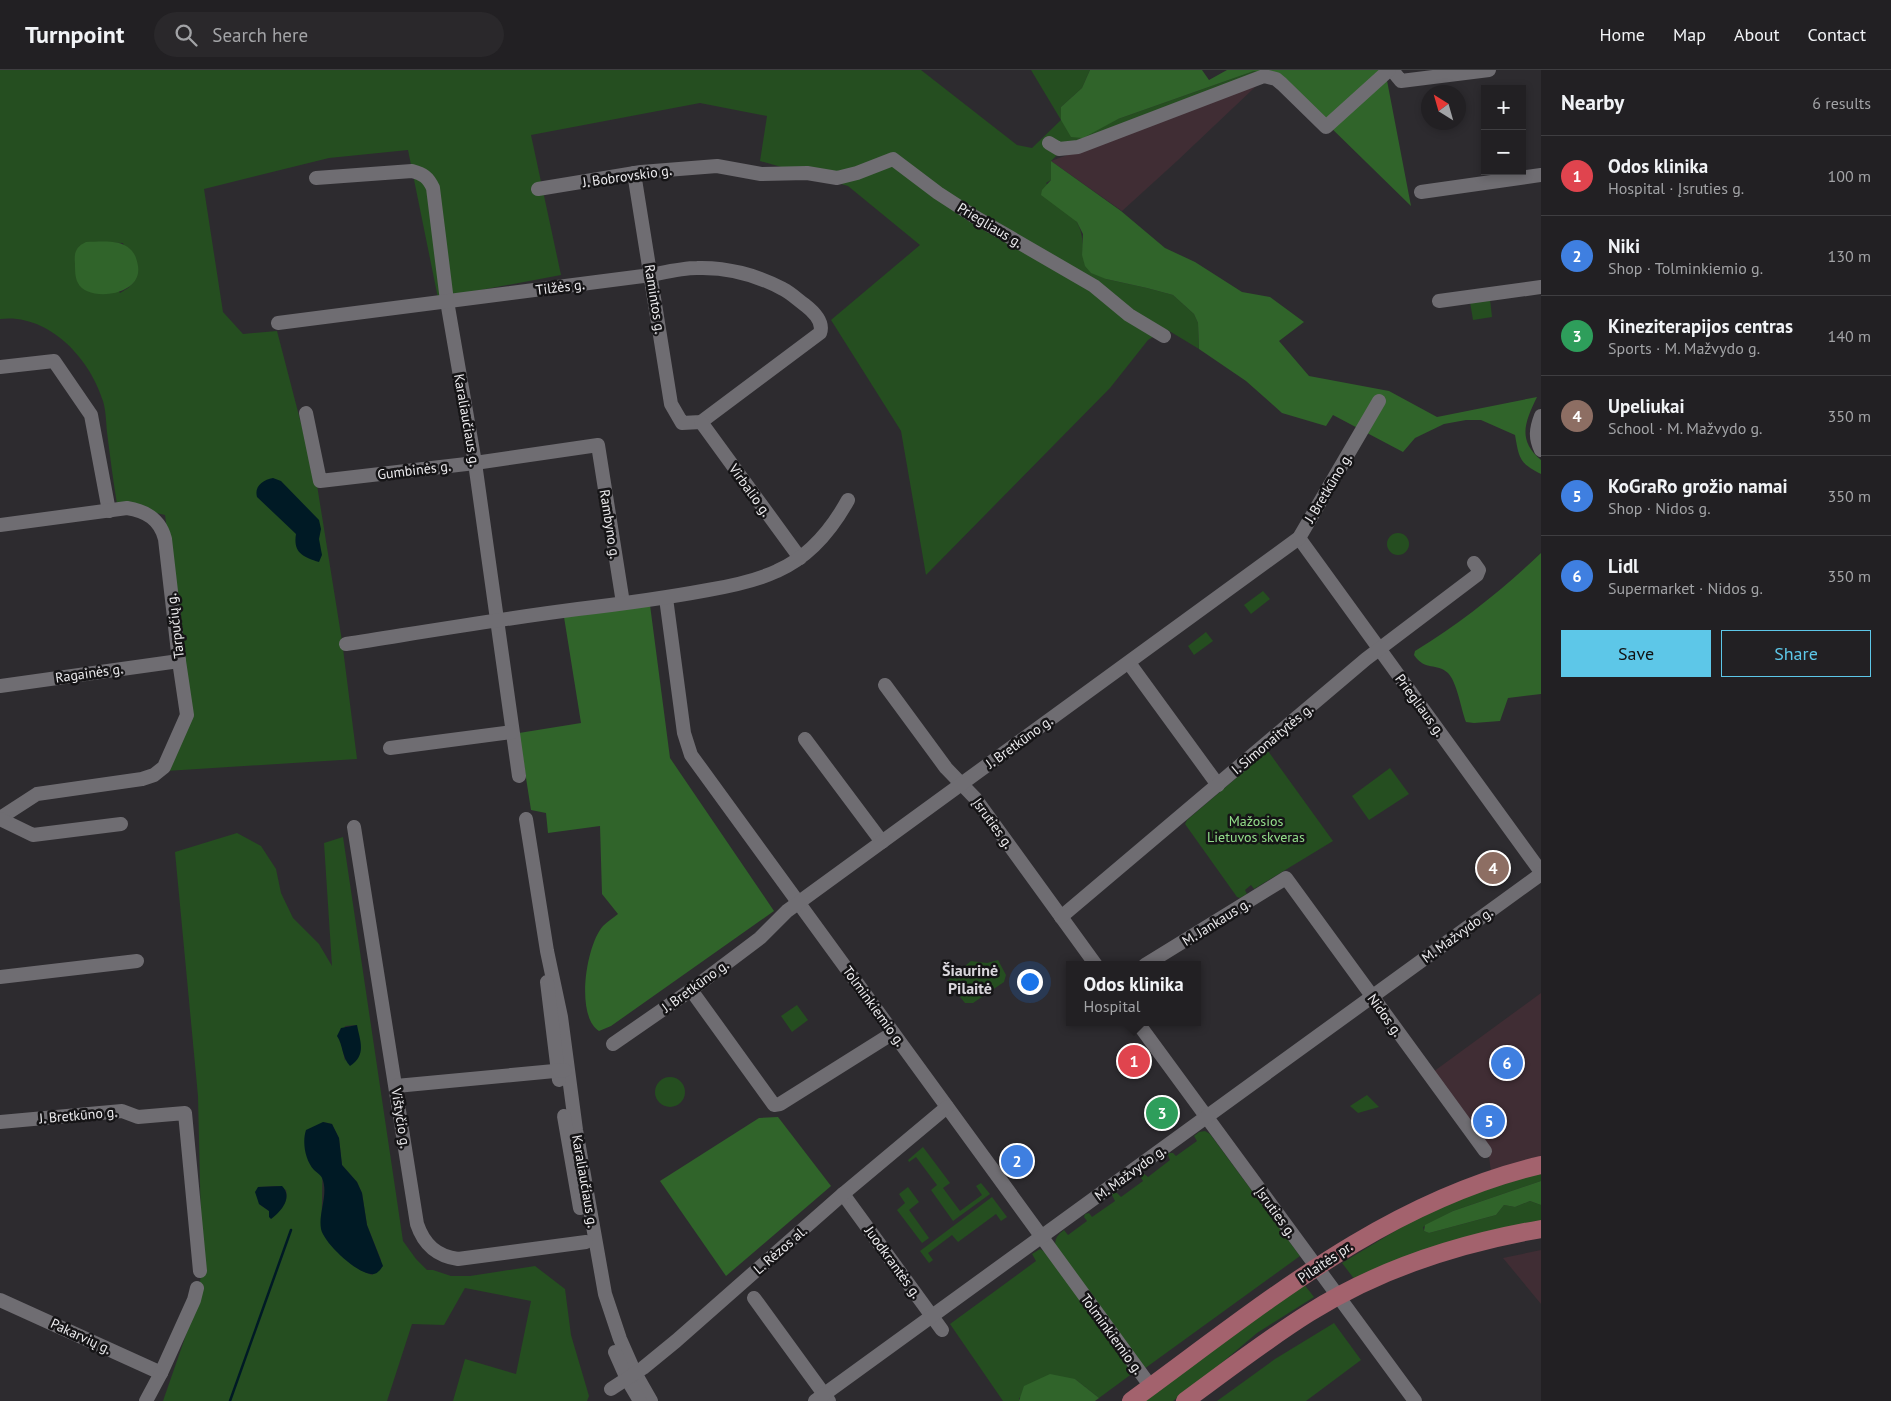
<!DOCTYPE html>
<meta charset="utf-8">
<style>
body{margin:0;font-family:"PT Sans",sans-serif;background:#2a282b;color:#f1f3f6}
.controls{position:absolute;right:15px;top:15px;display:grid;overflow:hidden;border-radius:0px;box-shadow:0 2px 8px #0003}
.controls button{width:45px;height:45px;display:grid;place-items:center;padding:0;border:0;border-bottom:1px solid #3f3e41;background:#222023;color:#f1f3f6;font:25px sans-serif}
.compass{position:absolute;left:1421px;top:15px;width:45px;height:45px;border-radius:50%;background:#222023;box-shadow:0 2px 8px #0003;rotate:323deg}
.you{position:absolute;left:1029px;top:911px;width:18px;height:18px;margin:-12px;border:4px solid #fff;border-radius:50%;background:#1a73e8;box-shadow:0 0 0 8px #1a73e833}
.badge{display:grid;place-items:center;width:32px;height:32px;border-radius:50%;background:#5dc7e8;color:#fff;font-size:16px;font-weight:700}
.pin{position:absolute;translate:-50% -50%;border:2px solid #fff;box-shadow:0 1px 5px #0006}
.popup{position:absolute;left:1066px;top:891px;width:135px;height:65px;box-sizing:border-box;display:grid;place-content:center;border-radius:0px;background:#222023;filter:drop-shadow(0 1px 4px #0005);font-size:16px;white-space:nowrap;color:#a2a3a6}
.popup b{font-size:19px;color:#f1f3f6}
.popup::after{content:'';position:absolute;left:50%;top:100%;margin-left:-10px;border:10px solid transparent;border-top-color:#222023}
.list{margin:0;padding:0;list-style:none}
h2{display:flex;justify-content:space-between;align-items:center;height:65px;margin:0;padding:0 20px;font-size:21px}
h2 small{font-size:16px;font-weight:400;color:#a2a3a6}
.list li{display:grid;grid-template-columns:32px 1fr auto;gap:15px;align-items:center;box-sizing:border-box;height:80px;padding:0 20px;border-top:1px solid #3f3e41}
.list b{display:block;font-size:19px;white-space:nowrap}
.list p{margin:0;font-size:16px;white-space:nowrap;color:#a2a3a6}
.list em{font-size:16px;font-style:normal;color:#a2a3a6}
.actions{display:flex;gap:10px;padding:15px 20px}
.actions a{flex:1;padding:11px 0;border:1px solid #5dc7e8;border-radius:0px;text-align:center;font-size:18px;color:#5dc7e8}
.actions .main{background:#5dc7e8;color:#111}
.icon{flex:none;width:28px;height:28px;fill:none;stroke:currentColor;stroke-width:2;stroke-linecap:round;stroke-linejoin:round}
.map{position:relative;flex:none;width:1541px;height:1331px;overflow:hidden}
header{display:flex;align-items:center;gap:30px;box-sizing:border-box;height:70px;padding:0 25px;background:#222023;border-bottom:1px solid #3f3e41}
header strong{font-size:24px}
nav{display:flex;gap:28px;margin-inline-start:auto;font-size:18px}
.search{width:350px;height:45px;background:#2a282b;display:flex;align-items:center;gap:12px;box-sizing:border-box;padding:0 18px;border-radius:28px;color:#a2a3a6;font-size:19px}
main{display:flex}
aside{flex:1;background:#222023}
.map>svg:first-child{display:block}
</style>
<header>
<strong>Turnpoint</strong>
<div class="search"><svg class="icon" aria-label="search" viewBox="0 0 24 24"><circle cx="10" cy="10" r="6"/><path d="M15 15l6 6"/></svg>Search here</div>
<nav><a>Home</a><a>Map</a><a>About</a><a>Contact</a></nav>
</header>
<main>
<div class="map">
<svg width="1541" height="1331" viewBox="0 0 1541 1331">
<rect width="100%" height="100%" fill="#2d2b2f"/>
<g fill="#402d34">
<path d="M 1272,1 L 1177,91 L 1122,141 L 1051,91 L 1212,32 Z"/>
<path d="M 1541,923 L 1541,1088 L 1491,1102 L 1488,1079 L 1433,1002 Z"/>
<path d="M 1541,1180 L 1541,1234 L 1503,1188 Z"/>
</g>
<g fill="#254e20" fill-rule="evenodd">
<path d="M 0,0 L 921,0 L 1017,75 L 1032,78 L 1061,50 L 1031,0 L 1090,0 L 1082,18 L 1061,37 L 1118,49 L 1254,1 L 1272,1 L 1068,74 L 1051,91 L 1051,110 L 1046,113 C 1066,138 1087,152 1082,185 L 1106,209 L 1147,218 L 1173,225 L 1194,244 L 1198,253 L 1199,279 L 1166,259 L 1148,270 L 1110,318 L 926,505 L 901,361 L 831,250 L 920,175 L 848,116 L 760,91 L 767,46 L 700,33 L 531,65 L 561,205 L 438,228 L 408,80 L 329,88 L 204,119 L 223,242 L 243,264 L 277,261 L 317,415 L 342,571 L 357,689 L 166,701 L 191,643 L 165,445 L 117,434 C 113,410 110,386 107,362 C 106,352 106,341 103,331 C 90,288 48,243 0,249 ZM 86,172 L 123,173 L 134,212 L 128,218 L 120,223 Z"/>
<path d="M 1490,229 L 1492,247 L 1473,250 L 1470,232 Z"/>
<circle cx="1398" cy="474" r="11"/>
<path d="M 1263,521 L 1270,529 L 1251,544 L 1244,535 Z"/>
<path d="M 1206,562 L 1213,571 L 1194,585 L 1188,576 Z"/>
<path d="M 1268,681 L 1333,771 L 1254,819 L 1251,815 L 1245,820 L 1247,824 L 1240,828 L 1237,827 L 1185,754 L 1187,750 Z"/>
<path d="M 1390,698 L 1409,724 L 1369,750 L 1352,726 Z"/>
<path d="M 237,763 L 261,776 L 276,799 L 281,823 L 293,848 L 319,874 L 332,896 L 324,773 L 343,767 L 403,1171 L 416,1189 L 427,1200 L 433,1200 L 451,1206 L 470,1206 L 535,1196 L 565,1219 L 571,1265 L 589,1326 L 587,1331 L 453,1331 L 465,1289 L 516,1304 L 531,1231 L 465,1218 L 444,1255 L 412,1254 L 387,1331 L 163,1331 L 196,1236 L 202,1199 L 198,1026 L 175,782 ZM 356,955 L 345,991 L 341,972 L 345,956 ZM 323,1052 L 332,1054 L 339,1068 L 342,1095 L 357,1112 L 362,1123 L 367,1155 L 381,1190 L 372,1205 C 347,1196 336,1179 321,1158 C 323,1123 322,1088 323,1052 ZM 277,1116 L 286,1120 C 289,1134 279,1139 269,1147 L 269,1141 L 259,1134 L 258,1117 Z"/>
<path d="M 998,890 L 1006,905 L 1004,912 L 973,933 L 965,933 L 947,911 L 971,891 L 987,893 Z"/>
<path d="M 797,935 L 808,950 L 792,962 L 781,946 Z"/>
<circle cx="670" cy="1022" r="15"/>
<path d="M 1367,1025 L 1379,1037 L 1358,1043 L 1350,1036 Z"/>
<path d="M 1205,1061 L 1210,1064 L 1300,1186 L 1144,1299 L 1055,1176 C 1055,1167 1058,1165 1064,1160 L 1068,1165 L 1087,1151 L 1084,1147 L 1085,1144 L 1089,1143 L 1092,1147 L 1115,1131 L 1112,1125 L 1113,1123 L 1117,1123 L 1121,1127 L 1143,1111 L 1140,1106 L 1141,1103 L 1143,1103 L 1148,1107 L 1170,1090 L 1168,1085 L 1169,1083 L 1173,1083 L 1176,1086 L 1197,1071 L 1194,1066 L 1199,1062 Z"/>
<path d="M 923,1077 L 950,1113 L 943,1118 L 960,1141 L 982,1125 L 976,1116 L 981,1113 L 990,1124 L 953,1151 L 931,1120 L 937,1115 L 916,1087 L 909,1092 L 908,1090 Z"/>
<path d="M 1541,1102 L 1541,1111 L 1453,1141 L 1423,1157 L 1424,1161 L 1429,1163 L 1496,1145 L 1504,1135 L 1515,1137 L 1530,1131 L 1541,1135 L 1541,1152 L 1355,1210 L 1342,1193 L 1415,1149 L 1446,1133 Z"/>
<path d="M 908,1117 L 919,1132 L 909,1140 L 929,1168 L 922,1173 L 897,1140 L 905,1133 L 899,1124 Z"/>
<path d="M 992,1127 L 1007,1147 L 1001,1151 L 996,1144 L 958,1172 L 952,1165 L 928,1183 L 933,1190 L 929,1193 L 920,1181 Z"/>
<path d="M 1040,1179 L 1045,1182 L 1133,1303 L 1099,1328 L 1075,1309 L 1019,1328 L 1019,1331 L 1003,1331 L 950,1254 L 1036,1191 L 1032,1184 Z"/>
<path d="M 1303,1213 L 1314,1227 L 1257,1263 L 1218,1296 L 1173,1331 L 1142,1331 Z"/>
<path d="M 1334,1253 L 1361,1290 L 1306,1331 L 1217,1331 L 1275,1289 Z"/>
</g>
<g fill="#30642a">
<path d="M 1090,0 L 1202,0 L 1209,10 L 1227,0 L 1385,0 L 1411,136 L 1276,4 L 1272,1 L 1254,1 L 1118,49 L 1083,68 L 1071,67 L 1061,50 L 1061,37 L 1082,18 Z"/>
<path d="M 1051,91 L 1121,141 L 1165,178 L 1195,192 L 1242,222 L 1270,227 L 1304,252 L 1279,271 L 1309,306 L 1389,321 L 1437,347 L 1537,327 C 1525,352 1517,370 1541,390 L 1541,404 C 1519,393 1519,388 1515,365 L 1481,350 L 1466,350 L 1444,354 L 1415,368 L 1403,382 L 1333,345 L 1326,356 L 1282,343 L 1246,311 L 1199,279 L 1198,253 L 1194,244 L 1173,225 L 1147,218 L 1106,209 L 1091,203 L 1085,196 L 1082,185 L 1083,164 L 1077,152 L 1041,125 L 1042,120 L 1051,110 Z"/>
<path d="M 86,172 C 99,172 120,169 130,179 C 135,183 137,190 138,196 C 143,227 86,232 78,213 C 75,208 75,200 75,194 C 74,184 75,177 86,172 Z"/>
<path d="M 1541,483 L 1541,624 L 1508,628 L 1500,651 L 1474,653 L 1466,652 C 1461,639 1457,612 1448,603 C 1436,592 1426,602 1414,585 L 1415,581 C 1462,552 1501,521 1541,483 Z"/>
<path d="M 650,535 L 670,688 L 774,841 L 611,956 L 599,961 C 575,946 586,875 603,856 C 607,852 613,848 618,844 L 602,824 L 600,756 L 548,763 L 546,743 L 531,740 L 519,663 L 581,653 L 564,547 Z"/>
<path d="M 778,1047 L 831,1116 L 726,1206 L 660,1111 L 759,1048 Z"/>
<path d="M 1541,1111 L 1541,1135 L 1530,1131 L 1515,1137 L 1504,1135 L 1496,1145 L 1429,1163 L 1424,1161 L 1425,1155 L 1453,1141 Z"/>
<path d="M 1050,1304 L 1075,1309 L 1099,1328 L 1095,1331 L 1019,1331 L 1024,1316 Z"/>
</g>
<g fill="#001a25">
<path d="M 273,408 L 281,411 L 319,450 L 321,459 L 319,469 L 322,485 L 319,492 C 302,487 293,482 296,464 L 257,427 C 254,416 263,410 273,408 Z"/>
<path d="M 357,955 C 360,971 367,985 350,996 C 342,988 343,975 337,966 L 341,958 Z"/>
<path d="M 323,1052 L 332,1054 L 339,1068 L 342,1095 L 357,1112 L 362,1123 L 367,1155 L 383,1196 C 380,1200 377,1205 371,1204 C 356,1203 324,1173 321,1159 C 318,1143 329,1124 322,1108 C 321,1105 317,1103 314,1100 C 305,1090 302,1072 306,1060 Z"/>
<path d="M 282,1116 C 293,1127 282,1141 271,1149 L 269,1147 L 269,1141 L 259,1134 L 255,1122 L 258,1117 Z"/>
</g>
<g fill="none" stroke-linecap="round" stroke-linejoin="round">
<path stroke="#001a25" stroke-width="2.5" d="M 230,1331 L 291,1160"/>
<g stroke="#6f6d72" stroke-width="14">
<path d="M 1392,0 L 1401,11 L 1489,0"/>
<path d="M 1049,73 L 1059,79 L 1078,77 L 1264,6 L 1276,9 L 1282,14 L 1326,57 L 1389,0"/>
<path d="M 316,108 L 412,101 C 423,104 428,107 433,118 L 447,231 L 475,393 L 519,706"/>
<path d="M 538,119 L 641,102 L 717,96 L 761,104 L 807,103 L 837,108 L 857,103 L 893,89 L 938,123 L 975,147 L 1094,216 L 1129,245 L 1164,266"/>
<path d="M 1421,122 L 1541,105"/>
<path d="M 1439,231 L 1541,217"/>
<path d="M 278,253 L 651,205 C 666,202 682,198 697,198 C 726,197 757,205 783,219 C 791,223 798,230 805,235 C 814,242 824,252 820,263 L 701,352 L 682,353 L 671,334 L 634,103"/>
<path d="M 0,297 L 54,291 L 91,345 L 109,441"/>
<path d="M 306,343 L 320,411 L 475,393 L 598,375 L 623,533"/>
<path d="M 1541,346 C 1536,359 1535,368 1541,380"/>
<path d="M 701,352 L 800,488"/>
<path d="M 0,455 L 127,438 C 146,441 160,449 165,469 L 179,591 L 187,645 L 164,697 L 154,705 L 142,709 L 37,724 L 0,748"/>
<path d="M 1299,468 L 1541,802"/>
<path d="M 666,528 L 684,663 L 691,685 L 1151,1317"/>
<path d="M 346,574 C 423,562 500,549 578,539 C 621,534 665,528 708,520 C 731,516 756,511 777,501 C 809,487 832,459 848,430"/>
<path d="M 1129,593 L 1218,715"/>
<path d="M 885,615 L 946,698 L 975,728 L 1096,895"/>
<path d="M 0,616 L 179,591"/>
<path d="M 805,669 L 882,772"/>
<path d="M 390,678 L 512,662"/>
<path d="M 0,749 L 33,765 L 121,754"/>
<path d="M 526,749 L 547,881 L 561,947 L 576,1060 L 605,1224 L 620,1269 L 635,1303 L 651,1331"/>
<path d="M 354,757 L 417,1154 C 424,1175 437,1186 458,1189 L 586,1172"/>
<path d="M 1061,847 L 1366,589 L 1477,505 L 1479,500 L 1474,493"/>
<path d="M 1145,895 L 1286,808 L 1485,1081"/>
<path d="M 0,907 L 137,891"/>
<path d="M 547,912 L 559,1010"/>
<path d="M 691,920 L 774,1035 L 780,1034 L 893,963"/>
<path d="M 1137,952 L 1415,1331"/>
<path d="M 613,974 L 691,920 L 760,868 L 787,841 L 1299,468 L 1379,331"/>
<path d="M 396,1016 L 565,1000"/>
<path d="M 564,1046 L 580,1138"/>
<path d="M 0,1052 L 122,1041 L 138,1047 L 185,1043 L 200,1201"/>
<path d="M 843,1124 L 942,1260"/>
<path d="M 754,1228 L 829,1331"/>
<path d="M 0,1230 L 161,1303"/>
<path d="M 615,1282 L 627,1309 L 640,1331"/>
<path d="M 611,1319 L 643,1298 L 676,1271 L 843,1124 L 947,1037"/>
<path d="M 146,1331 L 161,1303 L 194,1230 L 197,1218"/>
<path d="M 815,1331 L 1541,804"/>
</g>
<g stroke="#a3626d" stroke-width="18">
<path d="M 1131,1331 C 1259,1238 1383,1132 1541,1095"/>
<path d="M 1185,1331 C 1226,1301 1266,1270 1309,1243 C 1379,1199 1460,1173 1541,1159"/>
</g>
</g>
<g text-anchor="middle" stroke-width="5" stroke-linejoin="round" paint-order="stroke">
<g font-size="14" fill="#ecebee" stroke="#151416">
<text transform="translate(627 106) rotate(-8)" y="5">J. Bobrovskio g.</text>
<text transform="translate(990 155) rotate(31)" y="5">Priegliaus g.</text>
<text transform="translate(560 217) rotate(-7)" y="5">Tilžės g.</text>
<text transform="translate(655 229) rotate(81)" y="5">Ramintos g.</text>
<text transform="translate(467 350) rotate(80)" y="5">Karaliaučiaus g.</text>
<text transform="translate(414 400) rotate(-7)" y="5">Gumbinės g.</text>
<text transform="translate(1328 418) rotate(-59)" y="5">J. Bretkūno g.</text>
<text transform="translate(750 420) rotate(54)" y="5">Virbalio g.</text>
<text transform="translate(610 454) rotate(81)" y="5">Rambyno g.</text>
<text transform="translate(175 556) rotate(-97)" y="5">Tarpučių g.</text>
<text transform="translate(89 603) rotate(-8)" y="5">Ragainės g.</text>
<text transform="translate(1420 635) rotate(54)" y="5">Priegliaus g.</text>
<text transform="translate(1272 669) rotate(-40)" y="5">I. Simonaitytės g.</text>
<text transform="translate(1019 672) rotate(-36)" y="5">J. Bretkūno g.</text>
<text transform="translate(993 753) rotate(54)" y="5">Įsruties g.</text>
<text transform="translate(1216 852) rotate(-32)" y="5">M. Jankaus g.</text>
<text transform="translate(1457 865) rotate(-36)" y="5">M. Mažvydo g.</text>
<text transform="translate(695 916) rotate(-36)" y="5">J. Bretkūno g.</text>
<text transform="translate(874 936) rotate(54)" y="5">Tolminkiemio g.</text>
<text transform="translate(1385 945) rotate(54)" y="5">Nidos g.</text>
<text transform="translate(78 1045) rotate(-5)" y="5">J. Bretkūno g.</text>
<text transform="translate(401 1048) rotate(81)" y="5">Vištyčio g.</text>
<text transform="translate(1130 1103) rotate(-36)" y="5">M. Mažvydo g.</text>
<text transform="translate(585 1111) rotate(80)" y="5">Karaliaučiaus g.</text>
<text transform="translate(1276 1142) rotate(54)" y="5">Įsruties g.</text>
<text transform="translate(780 1180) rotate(-41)" y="5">L. Rėzos al.</text>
<text transform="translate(893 1192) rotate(54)" y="5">Juodkrantės g.</text>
<text transform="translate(1325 1192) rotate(-34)" y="5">Pilaitės pr.</text>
<text transform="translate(1112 1264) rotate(54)" y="5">Tolminkiemio g.</text>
<text transform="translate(81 1266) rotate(25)" y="5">Pakarvių g.</text>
</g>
<g font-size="14" fill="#93dd8a" stroke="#151416">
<text x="1256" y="756">Mažosios<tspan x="1256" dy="16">Lietuvos skveras</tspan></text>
</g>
<g font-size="16" font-weight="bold" fill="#d9d6dc" stroke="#151416">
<text x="970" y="906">Šiaurinė<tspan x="970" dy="18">Pilaitė</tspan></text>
</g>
</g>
</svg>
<div class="controls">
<button>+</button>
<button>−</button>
</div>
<svg class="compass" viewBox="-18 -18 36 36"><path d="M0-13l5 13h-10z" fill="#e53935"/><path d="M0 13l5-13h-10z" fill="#a2a3a6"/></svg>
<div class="you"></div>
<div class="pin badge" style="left:1134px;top:991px;background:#e0444e">1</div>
<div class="popup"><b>Odos klinika</b>Hospital</div>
<div class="pin badge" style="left:1017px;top:1091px;background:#3f7fe0">2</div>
<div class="pin badge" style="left:1162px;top:1043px;background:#2e9e5b">3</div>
<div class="pin badge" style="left:1493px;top:798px;background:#8d6e63">4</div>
<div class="pin badge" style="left:1489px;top:1051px;background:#3f7fe0">5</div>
<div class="pin badge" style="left:1507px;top:993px;background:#3f7fe0">6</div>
</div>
<aside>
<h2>Nearby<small>6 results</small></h2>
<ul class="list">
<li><span class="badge" style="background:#e0444e">1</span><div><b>Odos klinika</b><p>Hospital · Įsruties g.</p></div><em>100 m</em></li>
<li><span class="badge" style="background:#3f7fe0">2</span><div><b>Niki</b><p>Shop · Tolminkiemio g.</p></div><em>130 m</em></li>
<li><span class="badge" style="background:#2e9e5b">3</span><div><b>Kineziterapijos centras</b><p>Sports · M. Mažvydo g.</p></div><em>140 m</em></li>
<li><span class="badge" style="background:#8d6e63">4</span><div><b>Upeliukai</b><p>School · M. Mažvydo g.</p></div><em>350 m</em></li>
<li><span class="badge" style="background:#3f7fe0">5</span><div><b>KoGraRo grožio namai</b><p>Shop · Nidos g.</p></div><em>350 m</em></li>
<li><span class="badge" style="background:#3f7fe0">6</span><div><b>Lidl</b><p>Supermarket · Nidos g.</p></div><em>350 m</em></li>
</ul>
<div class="actions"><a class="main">Save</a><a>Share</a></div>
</aside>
</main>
